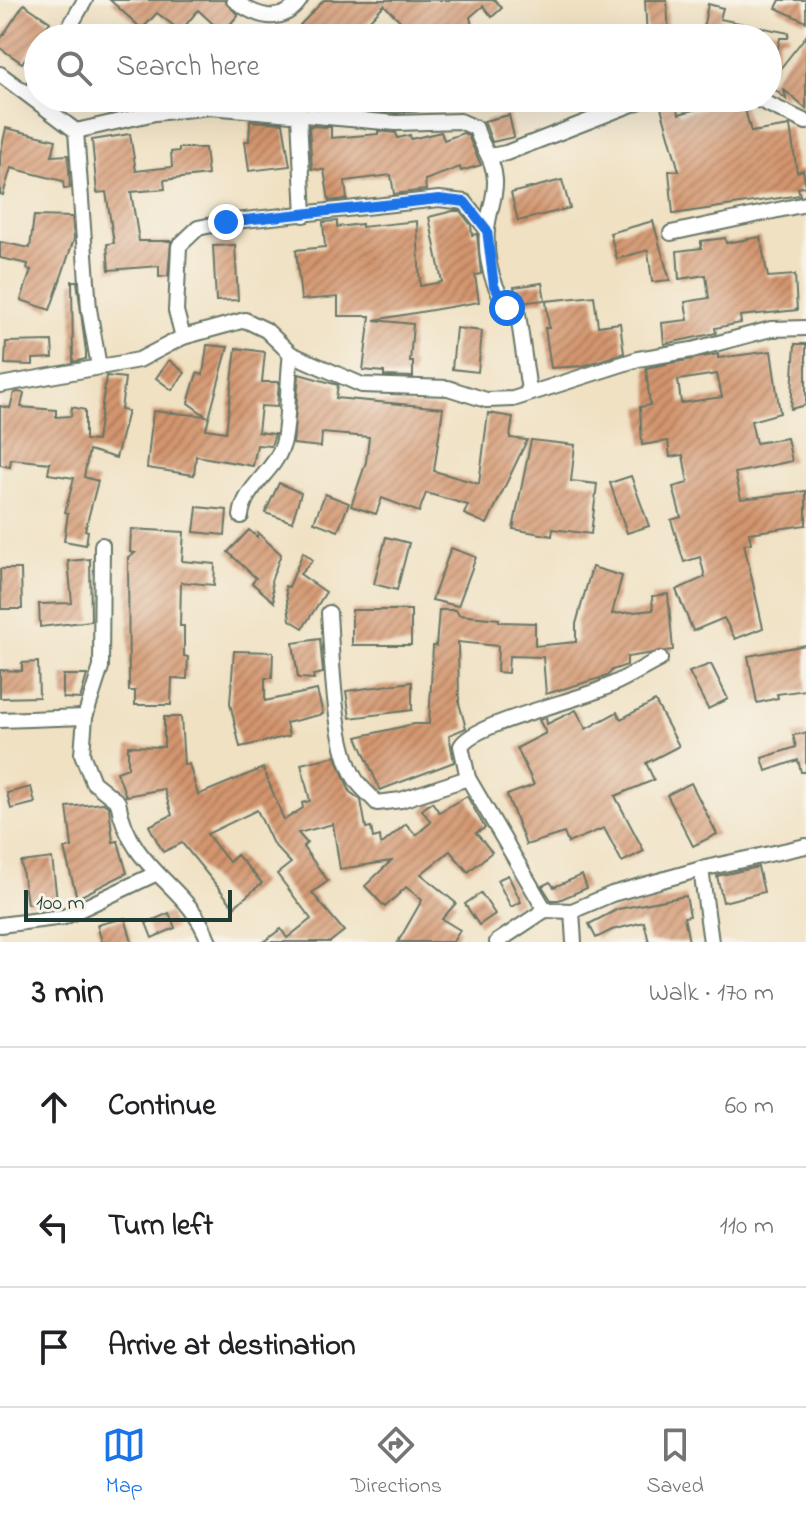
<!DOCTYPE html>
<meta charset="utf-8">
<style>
body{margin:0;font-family:"Indie Flower",sans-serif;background:#f2f2f2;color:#202124}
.scale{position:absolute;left:24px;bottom:20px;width:208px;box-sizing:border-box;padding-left:8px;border:4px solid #1f3d34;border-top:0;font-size:22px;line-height:28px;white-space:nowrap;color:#1f3d34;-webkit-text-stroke:6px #f7f3e8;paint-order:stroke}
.stop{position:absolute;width:24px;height:24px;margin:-18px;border:6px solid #1a73e8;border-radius:50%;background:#fff}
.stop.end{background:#1a73e8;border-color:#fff;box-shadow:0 2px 8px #0008}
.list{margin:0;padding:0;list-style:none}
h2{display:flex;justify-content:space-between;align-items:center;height:104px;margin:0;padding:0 32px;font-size:34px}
h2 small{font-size:26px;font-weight:400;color:#757577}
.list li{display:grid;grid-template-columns:52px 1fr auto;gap:24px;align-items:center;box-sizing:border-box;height:120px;padding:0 32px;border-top:2px solid #e0e0e0}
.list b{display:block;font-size:30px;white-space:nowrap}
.list em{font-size:26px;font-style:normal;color:#757577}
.icon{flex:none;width:44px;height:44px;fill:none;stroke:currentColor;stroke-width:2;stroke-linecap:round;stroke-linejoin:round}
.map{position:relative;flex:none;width:806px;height:942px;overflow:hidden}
.search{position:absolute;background:#fff;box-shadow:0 8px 32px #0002;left:24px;right:24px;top:24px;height:88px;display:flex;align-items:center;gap:20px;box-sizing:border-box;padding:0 28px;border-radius:44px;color:#757577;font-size:30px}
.sheet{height:464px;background:#fff}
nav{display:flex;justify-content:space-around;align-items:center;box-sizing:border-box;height:112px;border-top:2px solid #e0e0e0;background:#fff;font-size:22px;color:#757577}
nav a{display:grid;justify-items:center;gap:4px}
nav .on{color:#1a73e8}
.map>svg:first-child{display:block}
.building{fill:url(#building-hatch);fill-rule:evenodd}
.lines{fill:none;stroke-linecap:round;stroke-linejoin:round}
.street-casing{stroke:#687666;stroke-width:18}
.street{stroke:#fff;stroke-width:14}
.route{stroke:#1a73e8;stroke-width:10}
</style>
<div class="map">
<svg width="806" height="942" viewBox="0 0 806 942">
<defs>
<pattern id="building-hatch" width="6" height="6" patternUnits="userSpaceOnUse" patternTransform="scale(2)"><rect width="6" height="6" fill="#d3956e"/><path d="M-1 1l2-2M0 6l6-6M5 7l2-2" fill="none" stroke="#ab7b5b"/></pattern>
</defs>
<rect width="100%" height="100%" fill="#f7f3e8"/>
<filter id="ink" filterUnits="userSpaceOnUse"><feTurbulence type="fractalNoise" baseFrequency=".0125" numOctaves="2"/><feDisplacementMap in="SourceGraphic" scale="16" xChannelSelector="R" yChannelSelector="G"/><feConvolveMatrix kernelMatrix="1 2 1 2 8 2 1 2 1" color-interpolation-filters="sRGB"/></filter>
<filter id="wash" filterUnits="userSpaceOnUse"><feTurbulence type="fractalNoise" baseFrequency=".006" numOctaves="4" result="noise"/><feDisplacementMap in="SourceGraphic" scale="32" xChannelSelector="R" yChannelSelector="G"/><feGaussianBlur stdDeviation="1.8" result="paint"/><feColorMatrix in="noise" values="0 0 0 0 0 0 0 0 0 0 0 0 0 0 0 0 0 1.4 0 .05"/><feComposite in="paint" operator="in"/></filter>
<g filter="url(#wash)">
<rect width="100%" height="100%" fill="#f0e1c3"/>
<g id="blocks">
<g class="building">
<path d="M110,0H224L238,15L223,33L198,10L181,31L157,13L142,29Z"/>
<path d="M324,0H495L502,8L492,17L483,6L470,17L475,38H418L384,5L353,38H313L300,25Z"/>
<path d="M645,0H667L669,38H647Z"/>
<path d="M780,0H806V22L776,8Z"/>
<path d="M24,4L50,22L22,63L0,48V40Z"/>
<path d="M708,4L723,8L720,19L789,33L788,38H780L773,71L768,70V38H701Z"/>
<path d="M806,36V109L784,90L786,99L768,84Z"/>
<path d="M307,98H415L418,111L396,113L308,105Z"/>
<path d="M742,98L751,132L790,126L797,172L803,170L806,186L798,188L800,195L673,214L669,171H679L660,104L675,99L679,114L720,103L719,100Z"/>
<path d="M509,115L514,137L492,142L484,121Z"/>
<path d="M250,121L283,123L290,166L249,171L245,141H249Z"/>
<path d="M309,126L331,127V138L378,134V131L396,133L398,138L410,135L411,139L441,132L444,140L463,133L468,135L481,165L461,171L460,167L425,180L426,190L394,194L391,175L345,181L347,199L329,201L324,170L312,169Z"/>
<path d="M6,128L56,140L52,156L68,155L70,188L64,189L63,181L11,168L3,195L0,194V155Z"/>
<path d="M130,134L136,171L172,167L171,152L179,151V148H205L208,175L164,180L165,189L131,192L139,241H171L168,276L159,277V266L109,270L107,244L114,243L106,192L97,193L92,140Z"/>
<path d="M562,180L570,208L518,221L511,193Z"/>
<path d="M453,211H460L471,225L472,235L477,234L481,274L475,275L479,302L374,320L413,324L410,362H413V377L384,376V372L363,370L370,316H338V297L301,300L296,250L325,247L323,222L337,221V227L362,224V227L417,221L420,286L442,282L429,217Z"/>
<path d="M34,216L72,217L74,239L50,310L21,300L31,270L27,269L28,264L0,258V242L30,248Z"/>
<path d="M653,221L663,257L670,280L652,282L648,250L617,259L610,233Z"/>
<path d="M760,237L768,277L795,275L797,310L740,316L741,323L715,328L716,333L664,344L662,323L688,320L685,302L709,298L706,275L679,279L677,251L701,248V241L725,238L726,243Z"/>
<path d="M235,245L238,300L216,301L213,246Z"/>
<path d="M72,281H77L86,352V359L73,362Z"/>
<path d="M542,283L545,300L520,303L516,299L514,287Z"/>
<path d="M594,296L598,326L620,323L624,353L583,366L551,368L545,328H549L546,301Z"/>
<path d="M456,328L482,331L478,372L452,369Z"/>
<path d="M52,341L53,358L33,359V365L5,364L6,342Z"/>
<path d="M795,344H806V405L791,409Z"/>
<path d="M207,345L228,347L206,429L226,432L236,348L265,352L262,382H279L277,407L261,406L258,432L275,434L271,446L257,445L253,466L196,456L194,475L147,468L153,411L206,416L188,403L197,373L203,375Z"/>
<path d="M771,351L780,413L751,421L756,443L787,438L792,461L735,473L741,499L806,491V525L749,533L751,543L744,544L763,628L735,639L724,618L693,631L676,590L705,577L700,557L684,562L671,520L681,517L673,487L688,483L683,455L670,457L668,441L642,445L640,407L650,405L646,368L718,354V358ZM717,374L722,397L681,403L678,380Z"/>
<path d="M169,360L185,373L172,390L156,378Z"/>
<path d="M299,374L338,385L336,398L443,408L434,471L479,484L488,413L513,417L510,438L527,440L487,524L464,514L468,505L426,493L419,512L382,498L376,514L351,506L366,462L369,437L322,433L321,447L293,444Z"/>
<path d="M106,376L125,378L121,410L128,411L116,458L89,450L84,477L98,481L85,530L88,531L86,545L64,541L68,513L65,512L74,478L48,474L50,463L11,459L10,467L0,465V406L10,408L14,393L18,392L24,393L21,407L56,410V417L71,416L72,407L85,410V440L97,441Z"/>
<path d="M531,440L575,445L571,481L597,484L591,534L553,529L552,536L513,529Z"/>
<path d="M631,476L649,526L627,533L610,483Z"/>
<path d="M279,483L301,493L292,522L265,513Z"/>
<path d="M325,494L349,503L338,531L314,522Z"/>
<path d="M197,507L227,510L225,535L194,532Z"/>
<path d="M131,529L184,532L182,561L215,564L214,585L181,582L180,626H184V656L188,657L187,679L172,678L171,705H135V691H129L128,557L135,553L130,552Z"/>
<path d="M249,530L257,537L258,533L281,554L271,581L274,602L252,583L256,578L228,552Z"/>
<path d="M386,537L409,543L397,590L374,584Z"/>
<path d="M451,548L476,557L458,606L432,600Z"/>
<path d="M303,552L313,560L300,574L326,592L303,628L290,620L285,586L289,587Z"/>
<path d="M90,559L91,621L40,627L39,604L72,603L68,561Z"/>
<path d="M592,567L622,576L612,614L653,610L652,596L668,594L673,650L627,657V665L612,670L607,676L546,694L543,657L509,656L508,673L497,672L498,646L458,642L459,703L466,728L449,735L454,762L380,790L357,737L414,724H429L433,646H436L439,610H456L459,615L499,619V622L535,623V646L576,642V624Z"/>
<path d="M0,569H21L22,609H1Z"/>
<rect x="352" y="610" width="59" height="35"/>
<path d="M320,639L323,673L313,675L314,679L298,678L293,643Z"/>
<path d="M806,645V690L777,694L778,698L757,703L748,656Z"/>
<path d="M234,651L273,652L272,678H265V701L317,690L323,714L286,723L289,736L240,747L230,703Z"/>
<path d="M38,662L39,697L0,698V670L22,671V663Z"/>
<path d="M711,664L728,699L708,709L689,672Z"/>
<path d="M63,675H87L80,699L63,698Z"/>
<path d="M412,682V710L350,718L346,691Z"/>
<path d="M655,701L679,746L646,763L654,780L615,796L644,851L622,862L604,828L568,843L564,833L526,845L507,795L534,785L517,748L546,733L539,720L546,718L547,724L576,710L586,729L617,712L621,719Z"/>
<path d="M164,717H181L184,765L189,764L198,795L263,768L284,820L303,808L302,803L310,801L301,764L336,756L350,792L361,800L366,828L371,827L373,838L380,836L381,845L406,824L416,835L431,822L422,810L432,802L439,812L467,796L485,828L476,833L492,852L468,872L450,851L421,874L456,903L442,919L460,930L453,942H398L422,900L406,887L385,907L365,886L391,861L340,869L333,824L298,833L307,843L303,847L328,881L312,893L344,931L330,942H263L281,929L287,938L311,919L277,874L291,863L273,844L257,810L207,834L229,862L237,855L262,883L234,907L182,843L163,852L149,826L172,815L164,789L126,796L117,772L128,768V746L164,747Z"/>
<path d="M806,733V772H801L798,760L766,771L762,758L796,747L793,735Z"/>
<path d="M691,783L717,834L693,846L667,795Z"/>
<path d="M31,787L35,803L11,809L7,793Z"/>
<path d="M103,803L109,807L113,842L118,841L127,873L77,898L64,849L72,847L67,807Z"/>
<path d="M52,858L57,900L27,904L21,862Z"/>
<path d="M758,867L764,892L723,902L717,876Z"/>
<path d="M508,875L521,902L511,907L497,880Z"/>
<path d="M582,875L587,888L559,900H551L542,886L550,882L554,887Z"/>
<path d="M481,893L495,914L479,925L465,904Z"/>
<path d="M686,896L690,916L684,917L689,942H649L644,922L612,930L596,938L589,924L618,909Z"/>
<path d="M169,913L175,928L152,938L146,923Z"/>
<path d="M125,918L132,942H102L97,925Z"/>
</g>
</g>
</g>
<g filter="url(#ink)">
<use href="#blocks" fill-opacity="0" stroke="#687666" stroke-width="2"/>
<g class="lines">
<defs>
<g id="street">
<path d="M234,0C256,17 282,26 300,0"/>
<path d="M63,38L85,0"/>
<path d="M0,74L76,131L155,113L210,107L396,123L460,121L476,128C481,147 494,159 495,180C496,197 488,213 487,230C485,258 493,299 518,314L529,391"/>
<path d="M30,94L38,80"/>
<path d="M755,98L806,122"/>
<path d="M299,117L304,215"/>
<path d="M76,131L89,309L99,367"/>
<path d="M490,156L506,153L648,98"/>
<path d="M671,233L806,204"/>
<path d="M183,337L176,311L179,246L198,228L226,222L439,199L465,202L487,230"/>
<path d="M0,385L139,360L183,337L245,320L266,330L291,354L362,385L448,388L486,400L513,399L638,359L692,350L771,329L806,328"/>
<path d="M241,516C244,487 273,473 282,447C289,430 287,378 291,354"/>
<path d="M102,545L101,667L85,717L82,754L93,782L118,802C131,874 188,882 209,942"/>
<path d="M329,613C332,657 333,744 356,780C361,788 371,796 377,803L401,800L468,778"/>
<path d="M0,720L85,717"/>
<path d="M701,869L711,942"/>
<path d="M545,910L468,778L461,746C474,723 576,701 604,688C623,680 641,669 660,659"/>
<path d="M572,911L574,942"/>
<path d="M0,925L64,917L155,874"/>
<path d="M497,942L545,910L572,911L612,894L701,869L806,846"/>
</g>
</defs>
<use href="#street" class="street-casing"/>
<use href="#street" class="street"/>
</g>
</g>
<g class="lines" filter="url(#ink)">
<path class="route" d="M226,222L439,199L465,202L487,230L494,286L507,308"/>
</g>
</svg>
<div class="scale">100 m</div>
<div class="stop" style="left:507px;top:308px"></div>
<div class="stop end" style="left:226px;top:222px"></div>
<div class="search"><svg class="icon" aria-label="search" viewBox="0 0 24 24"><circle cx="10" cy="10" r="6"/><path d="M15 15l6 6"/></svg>Search here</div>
</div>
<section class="sheet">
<h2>3 min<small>Walk · 170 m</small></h2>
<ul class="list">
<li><svg class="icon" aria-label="ahead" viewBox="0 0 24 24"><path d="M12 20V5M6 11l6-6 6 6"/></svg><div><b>Continue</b></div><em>60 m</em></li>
<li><svg class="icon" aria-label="left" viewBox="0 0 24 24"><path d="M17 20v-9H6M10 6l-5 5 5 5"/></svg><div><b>Turn left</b></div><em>110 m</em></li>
<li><svg class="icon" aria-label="arrive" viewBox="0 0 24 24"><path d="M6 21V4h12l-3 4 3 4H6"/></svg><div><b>Arrive at destination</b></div></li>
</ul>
</section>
<nav>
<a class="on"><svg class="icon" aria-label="map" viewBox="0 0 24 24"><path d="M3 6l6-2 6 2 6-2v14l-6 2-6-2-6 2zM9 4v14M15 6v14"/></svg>Map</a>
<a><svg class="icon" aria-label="directions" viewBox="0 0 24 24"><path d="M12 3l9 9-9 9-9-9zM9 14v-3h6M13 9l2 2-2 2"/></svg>Directions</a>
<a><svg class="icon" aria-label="saved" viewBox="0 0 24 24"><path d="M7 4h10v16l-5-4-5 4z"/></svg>Saved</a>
</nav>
